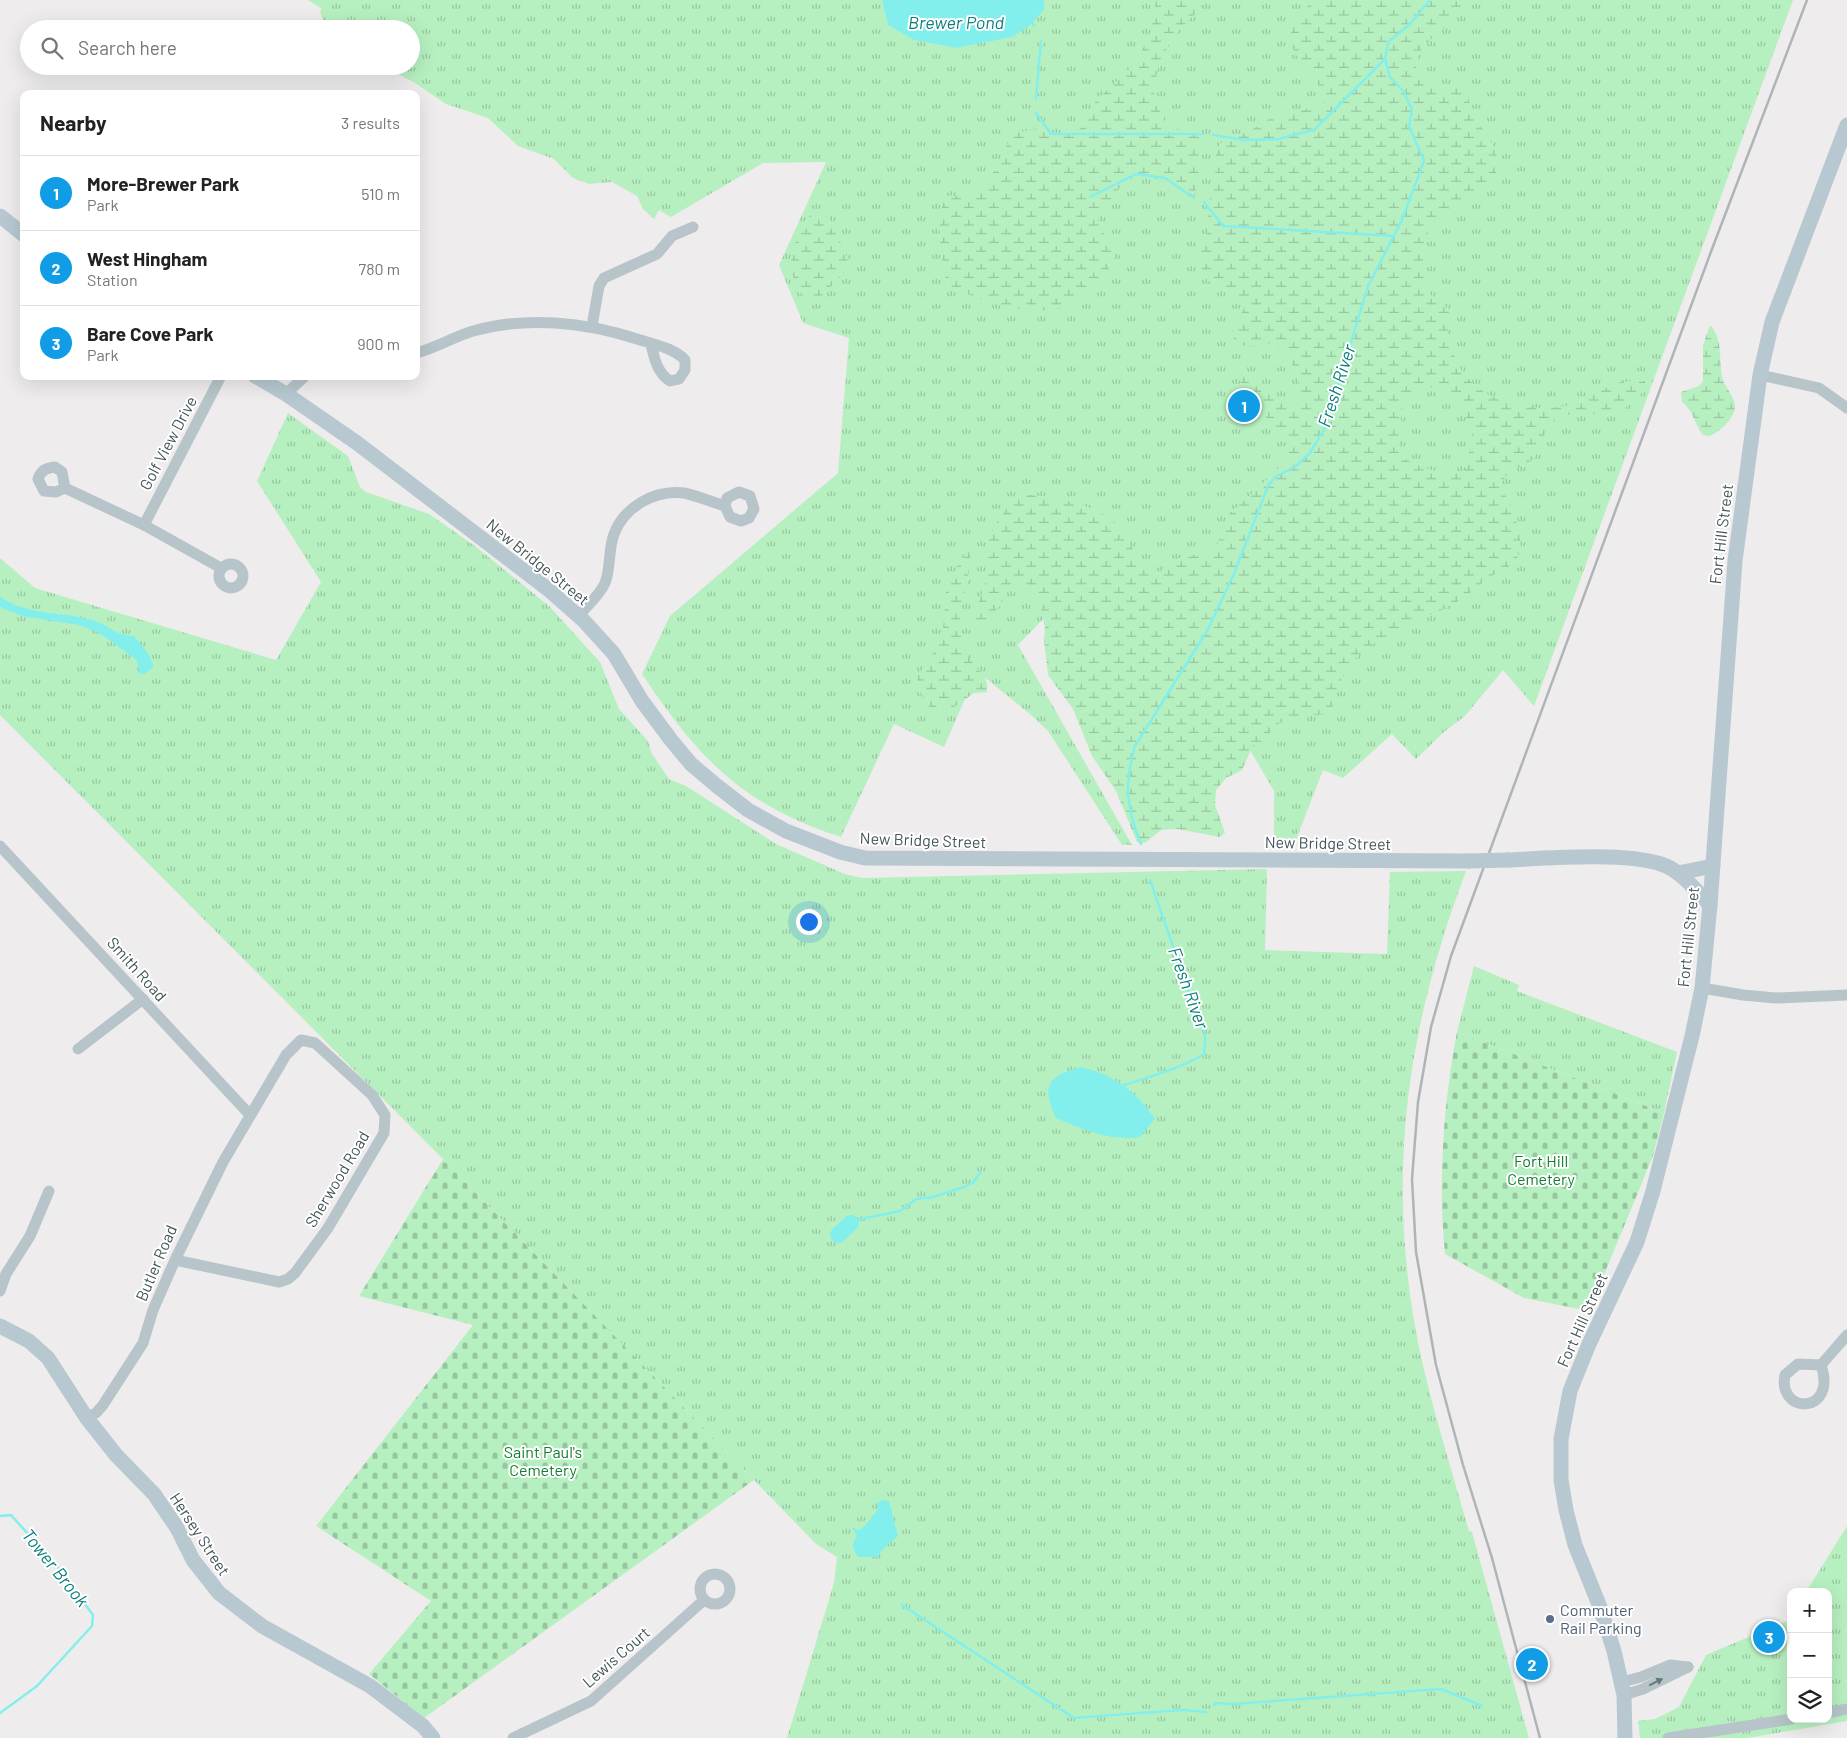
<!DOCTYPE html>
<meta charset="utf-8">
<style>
body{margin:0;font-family:Barlow,sans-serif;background:#f6f6f6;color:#222}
.controls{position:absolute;right:15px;bottom:15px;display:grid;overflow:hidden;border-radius:10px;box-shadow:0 5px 20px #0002}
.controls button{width:45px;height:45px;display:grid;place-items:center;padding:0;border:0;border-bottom:1px solid #e0e0e0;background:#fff;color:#222;font:25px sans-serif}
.you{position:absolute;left:808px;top:921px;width:18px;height:18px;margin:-12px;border:4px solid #fff;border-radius:50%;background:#1a73e8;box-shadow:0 0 0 8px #1a73e833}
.badge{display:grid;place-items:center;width:32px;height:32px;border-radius:50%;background:#119de5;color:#fff;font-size:16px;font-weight:700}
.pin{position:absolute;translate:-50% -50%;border:2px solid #fff;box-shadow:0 1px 5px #0006}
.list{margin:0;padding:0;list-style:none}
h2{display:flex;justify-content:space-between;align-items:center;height:65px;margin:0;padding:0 20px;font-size:21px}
h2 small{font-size:16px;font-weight:400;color:#767676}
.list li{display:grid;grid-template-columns:32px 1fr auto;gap:15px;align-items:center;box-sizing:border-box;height:75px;padding:0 20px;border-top:1px solid #e0e0e0}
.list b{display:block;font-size:19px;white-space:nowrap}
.list p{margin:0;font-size:16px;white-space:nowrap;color:#767676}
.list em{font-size:16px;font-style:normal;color:#767676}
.icon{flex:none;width:28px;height:28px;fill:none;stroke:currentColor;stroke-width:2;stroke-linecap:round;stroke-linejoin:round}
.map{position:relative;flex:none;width:1847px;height:1738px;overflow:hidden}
.search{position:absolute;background:#fff;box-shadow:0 5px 20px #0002;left:20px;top:20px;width:400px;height:55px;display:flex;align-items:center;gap:12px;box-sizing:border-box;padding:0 18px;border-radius:28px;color:#767676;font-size:19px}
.panel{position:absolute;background:#fff;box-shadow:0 5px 20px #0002;left:20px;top:90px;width:400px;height:290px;border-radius:10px}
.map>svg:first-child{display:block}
.grass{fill:url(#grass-tufts)}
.wetland{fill:url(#wetland-marsh);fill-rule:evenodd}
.cemetery{fill:url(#cemetery-stones)}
.water{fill:#82efed}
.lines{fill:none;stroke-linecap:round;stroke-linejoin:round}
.stream{stroke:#82efed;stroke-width:2.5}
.river{stroke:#82efed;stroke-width:16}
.street{stroke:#b7c5ca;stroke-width:11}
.secondary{stroke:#b7c8d0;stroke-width:15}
.rail{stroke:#aeb4b7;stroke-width:2.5}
.secondary-bridge{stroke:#b7c8d0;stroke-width:15}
.oneway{fill:#66777c}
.service-dot{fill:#5c6f8a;stroke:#fff;stroke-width:2}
.labels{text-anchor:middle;stroke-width:4;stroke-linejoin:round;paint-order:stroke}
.street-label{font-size:16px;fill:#44555a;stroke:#fff}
.park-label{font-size:16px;fill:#127e30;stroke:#fff}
.service-label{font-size:16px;fill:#4e5e75;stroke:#fff;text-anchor:start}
.water-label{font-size:18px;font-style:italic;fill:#097e7b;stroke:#fff}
</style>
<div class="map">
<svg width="1847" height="1738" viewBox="0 0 1847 1738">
<defs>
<pattern id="grass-tufts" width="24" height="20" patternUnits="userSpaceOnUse" patternTransform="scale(1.25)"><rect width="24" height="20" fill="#b7f0c0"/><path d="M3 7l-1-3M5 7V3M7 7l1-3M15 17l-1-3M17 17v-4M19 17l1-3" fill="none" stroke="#96c59f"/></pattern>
<pattern id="wetland-marsh" width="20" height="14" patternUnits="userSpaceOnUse" patternTransform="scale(1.25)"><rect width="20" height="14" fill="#b7f0c0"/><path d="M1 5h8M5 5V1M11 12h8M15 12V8" fill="none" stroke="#96c59f"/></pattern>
<pattern id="cemetery-stones" width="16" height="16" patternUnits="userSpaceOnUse" patternTransform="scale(1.25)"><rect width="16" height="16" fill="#b7f0c0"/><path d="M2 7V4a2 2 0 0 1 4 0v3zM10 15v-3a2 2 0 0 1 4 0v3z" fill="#96c59f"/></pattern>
</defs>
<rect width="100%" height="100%" fill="#efeced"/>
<g class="grass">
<path d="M308,0H1793L1534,706L1503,670L1465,716L1444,732L1416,759L1392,734L1343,778L1323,770L1294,845H1274V791L1157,591L1117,543L1018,645L1132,845H1122L1048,731L1031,715L977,671L944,747L894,724L841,837C742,805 698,758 642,674L670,616L838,473L849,338L803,323L779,265L826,162L763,163L671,217L659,210L654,219L643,209L637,196L612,182L589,184L573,178L554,159L518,146L488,118L446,104L415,83L383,66H411V29H326L320,11L322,9Z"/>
<path d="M288,413L348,456L360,487L366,492L429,514L475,546L549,606L600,662L619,709L648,741L652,754L669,779L686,786L776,844L845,874L862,878L1267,869L1265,950L1387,954L1390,872L1466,871C1410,1021 1388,1156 1413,1315C1425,1388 1449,1460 1469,1531L1472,1532L1529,1738H787L834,1583L837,1557L816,1544L443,1159L0,715V558L35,588L276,660L321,582L257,481Z"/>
<path d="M1474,966L1519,985L1517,991L1677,1052L1664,1113L1457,1032Z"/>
<path d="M1847,1526V1721L1747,1738H1640L1638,1721L1655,1719L1679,1707L1706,1655L1789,1620L1791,1617V1719H1828V1592H1806Z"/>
</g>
<g class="wetland">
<path d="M1156,0H1205L1206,3L1178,31L1160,60L1153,89L1157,105L1165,121L1179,130L1201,134V158L1195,195C1176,188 1144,167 1125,182C1115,191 1108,206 1098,216L1100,231L1111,238L1117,249C1110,272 1104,278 1085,291C1079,296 1071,305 1063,307C1027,318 980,302 947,284C941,255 935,226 945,196C954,195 968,196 976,193C989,188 1006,147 1012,134L1038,128L1058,134H1070L1085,126L1096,100L1127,72L1139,56L1151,33Z"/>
<path d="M1311,0H1463C1453,37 1410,35 1417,78C1424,82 1433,89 1441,89C1449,90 1456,85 1463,90C1471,97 1469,110 1474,118C1476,121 1479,124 1481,127C1508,161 1502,182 1465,202C1458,206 1450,207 1444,211C1424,225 1419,263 1425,285C1430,300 1446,303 1453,315C1453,321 1449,324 1448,329C1447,335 1451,346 1453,352C1468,400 1525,415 1570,405C1588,401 1599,389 1615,384C1624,380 1636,382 1645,381C1647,396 1624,408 1613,416C1597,414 1568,410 1554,420C1537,432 1548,465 1510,469L1501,484C1508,504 1525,532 1519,553C1515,567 1501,570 1490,577C1480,584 1471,593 1460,600C1431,618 1367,639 1349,666C1340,681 1335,696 1331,712C1326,716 1322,714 1316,715C1300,717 1281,719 1270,730L1269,743L1265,747L1253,745L1242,770L1226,778L1216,790L1215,805L1225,833L1220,837L1177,829L1161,830L1145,843L1137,842L1116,791L1092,756L1073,709L1048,675L1044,640L1045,627L1039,600L1027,587L1013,583L1008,586L1001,605L977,631C971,614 983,595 986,578C988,564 984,549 990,536C997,520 1008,507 1018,494C1051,496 1103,503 1124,532C1133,546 1136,565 1149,575L1158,573L1177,559L1216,549L1227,516L1287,461L1289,449L1239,380L1241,376C1264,370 1276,411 1299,403C1303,391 1299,380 1294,369C1291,361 1287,351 1279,346C1264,338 1246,354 1235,340C1227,331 1238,318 1244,309L1241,298C1212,275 1204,296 1198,248L1211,227L1207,212L1216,169V151L1223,140L1248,132L1271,118L1321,105L1326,99C1320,79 1283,53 1292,30C1295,20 1306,10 1311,0ZM1436,386C1459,394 1468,418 1473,440L1470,443L1468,467C1453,482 1418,466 1403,458L1399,445L1402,409L1404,403L1424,389Z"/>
<path d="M810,215L826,216L830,219L848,259L843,274L818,300C807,300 801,296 797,286C783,259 796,239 810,215Z"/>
<path d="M1710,325C1724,339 1718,362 1723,380C1726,389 1736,398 1735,408C1733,420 1720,431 1710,436L1703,435C1694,424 1694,411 1682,402L1681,392L1699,386L1703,381V345Z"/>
<path d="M971,548C970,559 969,571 967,582C962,610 955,622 965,650C971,668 990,672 987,692L974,693L954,707L937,712C924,706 919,690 917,677L940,643L943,631L946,591L958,564Z"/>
</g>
<g class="cemetery">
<path d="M1457,1032L1664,1113L1653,1156L1589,1311L1524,1298L1445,1254C1438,1180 1443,1105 1457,1032Z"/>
<path d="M443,1159L754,1480L424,1718L369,1674L431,1601L316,1526L473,1325L359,1296Z"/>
</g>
<g class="water">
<path d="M882,0H1044V10L1028,27L1012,37L957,48L914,40L888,25Z"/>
<path d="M0,597C28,616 64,611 95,621C112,627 114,635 134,636L148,653L154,667L144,674L139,673L137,660L99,633L79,625L22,616L0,607Z"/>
<path d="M1081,1067C1113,1074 1137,1092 1155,1119L1140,1137C1111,1142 1082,1129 1056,1118C1041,1086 1047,1076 1081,1067Z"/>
<path d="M883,1500L889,1501L898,1536L881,1551L878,1557H859C852,1550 851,1543 857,1536L852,1527L859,1530L864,1527L878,1509L877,1503Z"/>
</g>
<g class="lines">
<g class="stream">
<path d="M1031,20L1034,26"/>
<path d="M1036,99L1041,41"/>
<path d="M1036,113L1051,134H1203"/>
<path d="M1213,135L1245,140L1278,139L1314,130L1385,59"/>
<path d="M1090,197L1136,174L1165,178L1194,198"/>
<path d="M1204,202L1223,226L1394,236"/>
<path d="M1141,844C1126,807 1124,784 1135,746L1207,631L1234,574L1268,486L1275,477L1296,466L1310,453L1325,428L1368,286L1402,220L1424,161L1409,126L1412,110L1404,92L1390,77L1385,59L1388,42L1410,24L1430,0"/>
<path d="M1122,1086C1150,1076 1178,1070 1204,1054C1207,1029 1204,1020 1191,998L1150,880"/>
<path d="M856,1220L900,1211L916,1199L933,1197L964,1187L974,1182L981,1171"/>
<path d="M0,1516L11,1515L56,1565L93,1615L92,1626L37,1686L0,1713"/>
<path d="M902,1605L1074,1718L1182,1710L1206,1712"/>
<path d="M1214,1705L1216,1703L1233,1704L1441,1689L1482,1706"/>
</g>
<path class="river" d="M838,1235L851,1223"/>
<g class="street">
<path d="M592,326L599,286L604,278L657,254L672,236L693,227"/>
<path d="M416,353C436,348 453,337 473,331C526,316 585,322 637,339C653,344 674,348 685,360V370L679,379L670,381C657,373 654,357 651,344"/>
<path d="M1760,375L1819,388L1847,408"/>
<path d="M221,376L144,525L221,568"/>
<path d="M286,394L305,376"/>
<path d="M65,488L62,472L55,467C46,468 41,470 38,479L44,491L56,492L65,488L144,525"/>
<circle cx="231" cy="576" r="12"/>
<path d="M578,616C588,605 599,596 605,583C611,568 608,550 614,534C624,507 655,489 684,493C698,496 712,502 725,506L730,517L741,521L749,518L754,509L750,496L739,492L727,498L725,506"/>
<path d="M0,846L250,1115"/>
<path d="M1702,988L1743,995L1776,998L1847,995"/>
<path d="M78,1049L143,999"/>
<path d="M0,1291L6,1274L30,1236L49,1191"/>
<path d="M1798,1364L1821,1365C1838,1415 1777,1415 1785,1375Z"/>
<path d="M1821,1365L1847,1335"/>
<path d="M86,1417L96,1413L103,1405L143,1343L153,1310L175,1260L223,1162L286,1055L301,1040L315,1043L372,1095L385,1115L384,1133L328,1228L295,1273L288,1279L279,1282L175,1260"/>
<circle cx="715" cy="1589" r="15"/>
<path d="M1622,1682L1641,1677L1670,1665L1688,1667"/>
<path d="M1624,1695L1643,1689L1688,1667"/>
<path d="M1828,1713L1847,1709"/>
<path d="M513,1738L591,1701L704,1600"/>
<path d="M1668,1738L1792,1719"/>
</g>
<g class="secondary">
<path d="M0,216L24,235"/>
<path d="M255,376L286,394L357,443L549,590L584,621L614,654L642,701L671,740L691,764L717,786L748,810L786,831L840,852L865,858L1469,861"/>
<path d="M1508,860C1549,858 1624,852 1661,864C1681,870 1696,891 1710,905"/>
<path d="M1678,873L1713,866"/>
<path d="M0,1326L29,1341L48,1358L86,1417L116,1455L154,1494L177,1528L193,1560L219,1593L262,1626L370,1686L423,1726L433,1738"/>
<path d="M1625,1738L1624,1695L1614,1651L1600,1607L1575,1545L1566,1510L1561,1480V1439L1570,1391L1589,1344L1637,1242L1653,1191L1692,1036L1702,988L1710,905L1735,561L1760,375L1772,322L1847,125"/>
</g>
<path class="rail" d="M1540,1738L1492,1558L1463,1465L1436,1365L1416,1252L1412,1179L1418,1102L1431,1027L1451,956L1712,249L1807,0"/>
<path class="secondary-bridge" d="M1469,861L1508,860"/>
</g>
<defs><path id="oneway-solid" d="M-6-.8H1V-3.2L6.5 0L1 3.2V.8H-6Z" transform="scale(1.25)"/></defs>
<use class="oneway" href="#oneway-solid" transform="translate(1656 1682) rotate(-26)"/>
<circle class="service-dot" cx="1550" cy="1619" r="5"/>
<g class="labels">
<g class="street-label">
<text transform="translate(168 443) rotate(-62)" y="6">Golf View Drive</text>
<text transform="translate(1721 534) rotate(-83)" y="6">Fort Hill Street</text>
<text transform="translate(538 562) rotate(39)" y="6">New Bridge Street</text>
<text transform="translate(923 840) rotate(2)" y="6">New Bridge Street</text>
<text transform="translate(1328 843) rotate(1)" y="6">New Bridge Street</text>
<text transform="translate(1688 937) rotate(-84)" y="6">Fort Hill Street</text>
<text transform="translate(137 969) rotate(48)" y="6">Smith Road</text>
<text transform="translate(337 1179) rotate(-59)" y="6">Sherwood Road</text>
<text transform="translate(156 1263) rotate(-67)" y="6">Butler Road</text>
<text transform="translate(1582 1320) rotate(-66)" y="6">Fort Hill Street</text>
<text transform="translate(200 1534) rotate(57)" y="6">Hersey Street</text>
<text transform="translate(616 1657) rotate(-41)" y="6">Lewis Court</text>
</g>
<g class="park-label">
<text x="1541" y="1167">Fort Hill<tspan x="1541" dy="18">Cemetery</tspan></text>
<text x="543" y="1458">Saint Paul's<tspan x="543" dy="18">Cemetery</tspan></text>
</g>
<g class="service-label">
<text x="1560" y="1616">Commuter<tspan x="1560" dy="18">Rail Parking</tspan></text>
</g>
<g class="water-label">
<text x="956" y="29">Brewer Pond</text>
<text transform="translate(1337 386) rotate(-72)" y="6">Fresh River</text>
<text transform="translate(1188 988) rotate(70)" y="6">Fresh River</text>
<text transform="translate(55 1568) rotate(51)" y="6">Tower Brook</text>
</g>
</g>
</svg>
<div class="controls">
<button>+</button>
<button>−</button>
<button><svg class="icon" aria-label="layers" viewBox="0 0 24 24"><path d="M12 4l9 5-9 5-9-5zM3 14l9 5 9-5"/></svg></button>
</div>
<div class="you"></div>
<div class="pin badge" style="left:1244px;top:406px">1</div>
<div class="pin badge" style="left:1532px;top:1664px">2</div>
<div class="pin badge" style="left:1769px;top:1637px">3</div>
<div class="search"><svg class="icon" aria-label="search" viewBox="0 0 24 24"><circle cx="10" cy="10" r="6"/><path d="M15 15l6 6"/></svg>Search here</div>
<section class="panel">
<h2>Nearby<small>3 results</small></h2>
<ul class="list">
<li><span class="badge">1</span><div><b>More-Brewer Park</b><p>Park</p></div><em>510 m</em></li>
<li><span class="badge">2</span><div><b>West Hingham</b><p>Station</p></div><em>780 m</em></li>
<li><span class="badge">3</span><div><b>Bare Cove Park</b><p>Park</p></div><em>900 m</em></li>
</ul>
</section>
</div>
